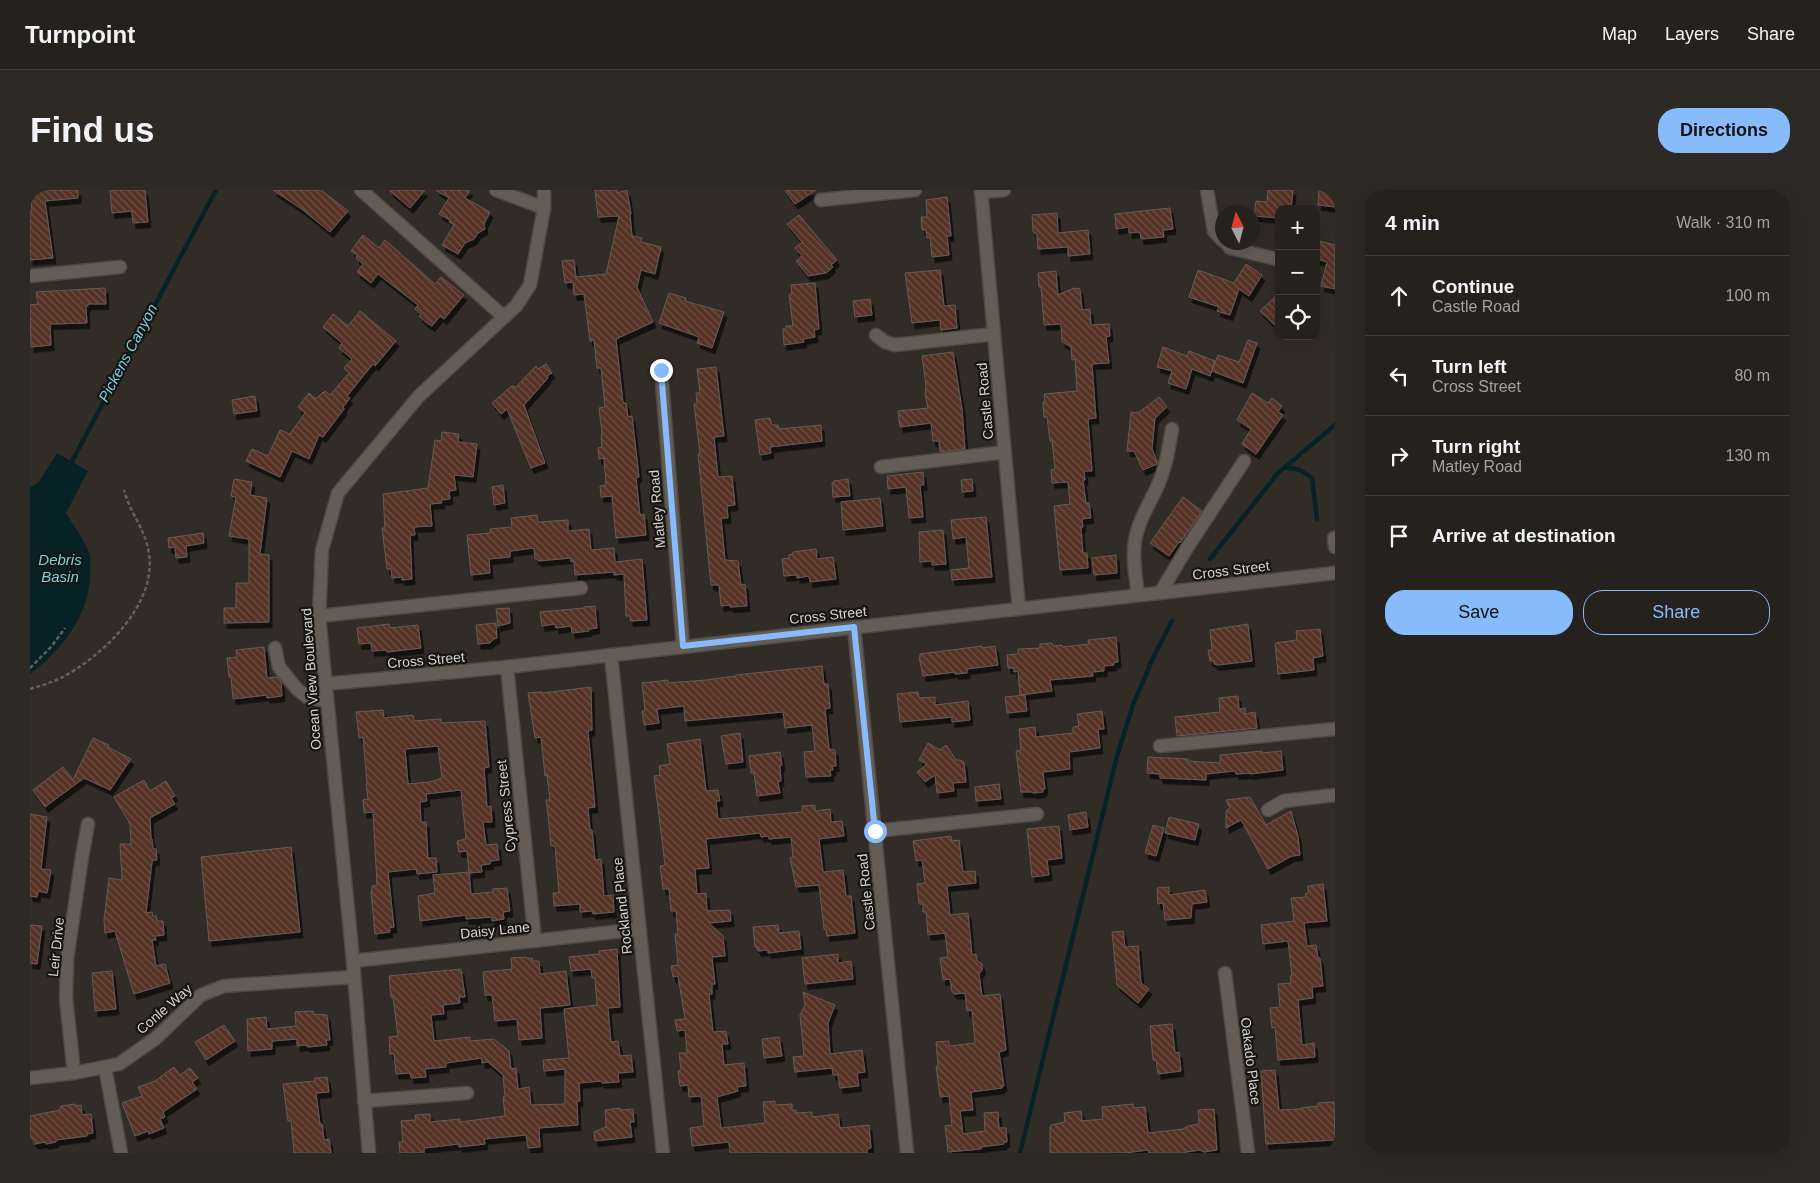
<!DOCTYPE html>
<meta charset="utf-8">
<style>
body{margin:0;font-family:Arial,sans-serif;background:#2d2925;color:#f1f3f6}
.controls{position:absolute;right:15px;top:15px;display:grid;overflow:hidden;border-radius:10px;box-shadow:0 5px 20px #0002}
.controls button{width:45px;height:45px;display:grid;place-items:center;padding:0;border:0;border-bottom:1px solid #423e3b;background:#25211c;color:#f1f3f6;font:25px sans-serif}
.compass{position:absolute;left:1185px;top:15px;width:45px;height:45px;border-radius:50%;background:#25211c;box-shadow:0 5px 20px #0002;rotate:354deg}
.stop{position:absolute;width:15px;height:15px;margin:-11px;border:4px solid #88bbfc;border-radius:50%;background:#fff}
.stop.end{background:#88bbfc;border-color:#fff;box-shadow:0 1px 5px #0008}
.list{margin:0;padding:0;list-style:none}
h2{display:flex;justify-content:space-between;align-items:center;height:65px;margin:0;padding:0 20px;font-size:21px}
h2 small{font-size:16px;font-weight:400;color:#a3a3a3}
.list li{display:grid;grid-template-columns:32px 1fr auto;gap:15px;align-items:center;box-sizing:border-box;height:80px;padding:0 20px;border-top:1px solid #423e3b}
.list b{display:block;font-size:19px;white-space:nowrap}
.list p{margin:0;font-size:16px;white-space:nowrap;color:#a3a3a3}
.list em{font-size:16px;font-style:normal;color:#a3a3a3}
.actions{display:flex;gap:10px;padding:15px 20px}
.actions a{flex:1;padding:11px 0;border:1px solid #88bbfc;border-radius:20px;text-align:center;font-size:18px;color:#88bbfc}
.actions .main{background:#88bbfc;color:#111}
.icon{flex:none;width:28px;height:28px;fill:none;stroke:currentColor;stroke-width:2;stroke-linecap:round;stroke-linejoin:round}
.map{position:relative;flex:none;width:1305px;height:963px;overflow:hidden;border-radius:20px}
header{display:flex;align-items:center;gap:30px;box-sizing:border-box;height:70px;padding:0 25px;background:#25211c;border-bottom:1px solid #423e3b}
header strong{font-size:24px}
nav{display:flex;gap:28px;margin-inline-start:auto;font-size:18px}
.intro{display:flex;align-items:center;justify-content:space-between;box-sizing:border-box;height:120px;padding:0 30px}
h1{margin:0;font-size:35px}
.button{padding:12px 22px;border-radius:20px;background:#88bbfc;color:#111;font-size:18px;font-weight:700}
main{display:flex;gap:30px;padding:0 30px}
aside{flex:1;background:#25211c;border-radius:20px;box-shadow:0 5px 20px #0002}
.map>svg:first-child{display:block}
.water{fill:#062227}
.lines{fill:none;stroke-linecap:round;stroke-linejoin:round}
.stream{stroke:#062227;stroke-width:4.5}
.building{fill:url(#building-back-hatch);stroke:#655b58;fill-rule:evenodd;filter:url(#shadow)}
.minor-casing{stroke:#4e4a44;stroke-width:15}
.path{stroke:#65605a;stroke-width:2.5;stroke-dasharray:4 2.5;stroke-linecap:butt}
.minor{stroke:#635d55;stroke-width:12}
.route{stroke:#88bbfc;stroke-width:6}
.labels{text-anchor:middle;stroke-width:4.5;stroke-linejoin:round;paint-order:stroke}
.street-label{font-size:14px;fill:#d7d3cf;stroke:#171512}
.water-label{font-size:15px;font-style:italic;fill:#7bd2e3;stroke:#171512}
</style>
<header>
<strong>Turnpoint</strong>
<nav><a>Map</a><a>Layers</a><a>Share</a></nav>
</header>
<div class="intro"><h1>Find us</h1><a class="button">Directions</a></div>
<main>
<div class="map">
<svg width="1305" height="963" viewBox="0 0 1305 963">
<defs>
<pattern id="building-back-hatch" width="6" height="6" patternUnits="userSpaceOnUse" patternTransform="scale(1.25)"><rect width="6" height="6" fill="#563226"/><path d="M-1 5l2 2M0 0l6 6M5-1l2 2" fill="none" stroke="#6e4f44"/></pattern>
<filter id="shadow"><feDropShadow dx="3" dy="5.5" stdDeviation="0" flood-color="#0009"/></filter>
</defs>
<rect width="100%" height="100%" fill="#312c25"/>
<path class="water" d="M27,263L58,281L36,323C44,336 54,349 59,363C61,368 60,374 60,379C62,422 33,459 0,484V297L9,292Z"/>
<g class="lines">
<g class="stream">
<path d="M40,275L186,0"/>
<path d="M1255,277L1270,280L1282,288L1287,329"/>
<path d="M1180,369L1248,283L1305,235"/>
<path d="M990,963L1087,566L1103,515L1123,468L1142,431"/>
</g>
</g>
<g class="building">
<path d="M0,0H48V8L15,11L23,68L0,70V21H2Z"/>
<path d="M80,0H115L118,32L103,33L102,21L82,23Z"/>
<path d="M243,0H291L318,21L300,42L273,20Z"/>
<path d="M359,0H395L380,18Z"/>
<path d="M406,0H440L435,8L460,22L454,34L455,39L448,43L444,49L435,53L428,64L412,55L424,35L419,32L420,30L409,24L419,8Z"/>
<path d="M565,0H587V3L597,0L601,24H600L602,46L612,48L611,52L631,57L625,84L611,80L607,97L623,132L586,149L593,213H596L598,227L602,226L609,287L606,288L610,325L614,324L616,345L586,348L582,306L571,307L570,296L576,295L574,268L569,269L568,258L572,257L571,248L572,243L569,218L575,217L571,178H567L564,150L560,151L554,104L544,105L543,92L535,93L532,71L544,70L546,87L576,84L589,26L568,27Z"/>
<path d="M755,0H786L765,14Z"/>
<path d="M1238,0H1263L1261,19H1249V28L1224,26L1226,11L1237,12Z"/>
<path d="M1289,0H1305V17L1288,15Z"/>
<path d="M917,7L921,46H917L919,65L902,67L900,47L897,48L896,40H892L891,27H897L896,10Z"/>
<path d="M1140,18L1143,39L1133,40L1134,47L1111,49L1110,42L1099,43V37L1086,39L1085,24Z"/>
<path d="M1027,23L1028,43L1058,40L1060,64L1038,66V57L1008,59L1007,44L1003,42L1002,25Z"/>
<path d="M769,25L807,70L801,75L803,77L796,83L778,86L766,71L772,66L765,58L772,52L757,34Z"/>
<path d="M333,45L349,58L355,50L405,94L411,87L434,105L414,129L410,126L402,136L397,133L389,126L391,124L385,119L388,115L348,84L341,93L327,82L333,74L326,68L327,65L321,61Z"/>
<path d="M1286,50L1305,55V99L1291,96L1297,72L1286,69Z"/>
<path d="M1216,74L1232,85L1219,106L1209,99L1200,125L1187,121L1189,117L1159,107L1168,80L1204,93Z"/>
<path d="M910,80L914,116L925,115L927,138L911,140L910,130L882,133L875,83Z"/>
<path d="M1026,81L1028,105L1044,98L1050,99L1052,120L1060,119L1061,135L1079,134L1080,146L1076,147L1079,173L1062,174L1066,228L1058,229L1062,281H1054L1055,290H1053L1056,313H1059L1061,328L1052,329L1053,337H1051L1053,363H1057L1058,378L1030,380L1024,316L1040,314L1038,292L1022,293L1021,280L1025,279L1022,251H1020L1017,227H1014L1013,212H1015L1014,204L1047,201L1045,169L1042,170L1041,157L1032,152L1031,134L1014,135L1011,97H1009L1008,83Z"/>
<path d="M785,93L789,139L784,140L785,147L773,149L774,152L754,155L753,139H756V136H763L759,105L762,104L761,95Z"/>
<path d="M75,98L76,114H58V116H56L57,133L20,134L21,155L1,157L0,115L8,114L6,102Z"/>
<path d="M639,103L656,108L655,111L694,122L682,158L667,153L669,147L629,133Z"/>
<path d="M1249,103V139L1230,121Z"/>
<path d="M840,109L842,125L825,127L823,111Z"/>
<path d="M330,121L366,151L345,176L343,174L317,206L320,208L313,217L314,219L293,247L289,245L279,269L262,261L250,287L216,271L222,259L238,266L250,240L260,244L275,223L268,217L279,203L286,209L293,202L294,203L295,201L300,205L319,183L314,178L322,169L309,158L312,153L293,137L303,124L318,136Z"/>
<path d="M1218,150L1227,153L1213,193L1182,181L1188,165L1209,172Z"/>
<path d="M1133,157L1157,166L1159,161L1185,171L1180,186L1162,179L1156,199L1138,193L1142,181L1127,177Z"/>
<path d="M923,162L932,219L935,259L910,262L909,251H903L901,233L870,237L868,221L898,218L895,204L896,196L892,166Z"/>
<path d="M516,174L522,183L517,186L518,188L494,215L515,273L501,278L477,219L471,224L462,213L483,195L485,198L506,176L508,179Z"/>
<path d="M686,177L694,246L684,247L688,287L702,286L705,315L697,316L698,328H691L695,370L708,371L711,395L715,394L717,416L700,417V415L691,416L689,395H681L668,264H670L664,214H667L666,203H670L667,179Z"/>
<path d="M1222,203L1238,213L1242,208L1252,216L1248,222L1253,225L1226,264L1212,254L1221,239L1207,230Z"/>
<path d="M225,206L227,221L204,224L202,210Z"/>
<path d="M1129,207L1137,217L1125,228L1122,259L1127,271V274L1113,280L1104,261H1097L1101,222L1108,223Z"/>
<path d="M740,228L742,235H748L749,239L791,235L792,251L740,257L741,263L730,265L725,230Z"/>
<path d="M412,242L429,244L428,252L447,254L443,287L424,285L426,300L419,301L420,309L411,310L412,313L400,314L402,336L384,337L385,345H380L382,389L372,390V387L362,388L361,379H357L356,371L352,338H355L353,304L398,298L405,250L411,251Z"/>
<path d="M893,282L894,295H890L893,327L879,328L876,297L858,299L857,286Z"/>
<path d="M204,289L222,292L220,305L237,308L230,364L239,365V432L194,433V418H206V393H219V349L199,346L206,307L201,306Z"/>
<path d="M818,289L820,306L803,307L802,293H804V291Z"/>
<path d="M942,289L943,301L932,302L931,290Z"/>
<path d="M473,295L475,313L464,315L462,297Z"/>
<path d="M1153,307L1172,321L1150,353L1149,352L1139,366L1120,353Z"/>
<path d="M850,308L853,336L813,340L811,312Z"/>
<path d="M507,325L508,332L538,330V341L559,339L561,360L584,358L585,372L612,369L617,430L600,431V426H596L594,384L584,385V382L545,385L544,371L541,372V368L508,371V369H505L504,358L480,361V367L459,369L460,383L441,385L437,345L460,343V339L482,337L481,328Z"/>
<path d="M956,327L962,387L922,390L921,380L939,378L936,347L923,349L921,330Z"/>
<path d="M913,340L916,374L902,375V371L890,372L889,342Z"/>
<path d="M173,343L174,353L156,356L157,367L146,368L145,357L139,358L138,348Z"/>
<path d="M786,359L787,369L803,367L806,389L780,392L779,386L767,388V385L754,386L752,369L759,368V365L763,364V362Z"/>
<path d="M1086,365L1087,383L1064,385L1062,368Z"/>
<path d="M565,416L567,438L559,439V441L542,443L541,436L526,438L525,434L512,436L510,422L554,418V417Z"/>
<path d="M479,418L480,433L468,436L466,419Z"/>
<path d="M466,433L467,448L464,449L460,453L448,454L446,435Z"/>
<path d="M359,434L360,438L388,435L391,458L357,462L356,460L342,461L341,453L329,454L327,438Z"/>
<path d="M1218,434L1222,471L1188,475L1184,474V471H1180L1178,460H1182L1180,440Z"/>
<path d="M1290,439L1293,466L1283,468L1284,480L1248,484L1245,453L1267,450L1266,441Z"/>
<path d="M1086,447L1088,472L1083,473L1084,475L1074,476V481L1062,482L1063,486L1020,490L1022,501L990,505L988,481L984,482V478H978L977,465L988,464V459L1010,458V454L1022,453L1023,456L1032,455V457L1059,454L1058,450Z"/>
<path d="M952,456V458L965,456L968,475L937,479V483L925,484V482L893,486L889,467H890V464Z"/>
<path d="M234,457L237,488L247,487L251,492L252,506L237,508V505L203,509L201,487H199L197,468L207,467L206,460Z"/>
<path d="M792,476L794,494H798L800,518L795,519L799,559L805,560L806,576H802L803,580H800L801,586L776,587L774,562L785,561L782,535L755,538L753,522L655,531L654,516L627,519L629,533L614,535L612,521H615L612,493L638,490V493L676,490L706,486V485Z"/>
<path d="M561,497L562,540L558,541L565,617L558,618L560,640H562L565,670L571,669L574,706L583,705L584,722L563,724L562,721L550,722V714L524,716L523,703H529L525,656H521L518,624L516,610H520L517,585L515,586L511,547L505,548L498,503L512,502L513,503Z"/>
<path d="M888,502L889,508L905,507V515L938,511L940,530L922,532V527L870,532L867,504Z"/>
<path d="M995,505L997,521L977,523L975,507Z"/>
<path d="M1208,506L1209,519L1215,518V524L1225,522L1227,538L1147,546L1145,527L1190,522L1189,508Z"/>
<path d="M353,520L354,528L383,525L384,531L411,529V533L455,531L459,577L454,578L457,617L461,616L462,632H453L456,655L467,654L469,670L460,671V674L451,675L452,682L439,683L437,661L429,662L427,651L436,649L431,600L396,604L397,611L390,612L391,632H396L398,668H406L407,682L387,684L386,679L358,682L364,737L359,738L360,742L345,744L341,701H342V696L347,695L343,622L334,623L333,610L338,609L336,594H337L333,547L329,548L326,522ZM408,556L412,588L400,592L378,594L375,559Z"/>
<path d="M1072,521L1074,539H1068L1070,558L1039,562L1040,579L1013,582L1015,599H1013V602L1003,603L1002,602H991L986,561L991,560L989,539L1005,537L1006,547L1043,543V537L1049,536L1047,524Z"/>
<path d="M710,543L713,572L696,574L691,546Z"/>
<path d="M63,548L79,555L78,557L101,569L80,600L54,588L15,617L3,600L33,577L43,590Z"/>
<path d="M670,549L676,601L688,600L690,611H686L688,629L772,622V616L785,615V621L800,619L801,632L812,631L814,646L789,649L793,682L813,680L816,706H821L825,743L797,746L796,739H794L789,695L766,697L760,668L763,667L761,647L739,649L738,646L731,647L730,643L676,649L679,678L665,679L667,704L676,703L677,721L700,720L701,731L679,733L693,746L695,766L682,767L685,794H682V804H679L683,842L696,841L698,854H692L694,875L714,873L716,896L707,897L708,901L687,907L691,938L735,933L733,912L745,911V915L762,914V920H766V923L782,922V927L808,924L810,938L839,935L841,958L837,959V963H700L699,952L662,956L660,938L674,936L671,906L659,907L658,895L650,896L648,881L651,880L649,863H657L655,840L647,841L645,830L655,829L648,786L643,787L641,776L648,775L645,744H648L646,721H641L639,699H633L630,676L635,675L624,586L630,585L629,576L640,574L637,554Z"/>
<path d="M898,553L910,560L916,555L926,570H930L934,572L936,592L923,593L924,601L907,603L905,585L895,592L887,582L897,574L889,570Z"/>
<path d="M1232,561V563L1251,561L1253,580L1220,584V583L1206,584L1205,581L1176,584V590L1130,588V584L1117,583L1118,567L1158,569V571L1190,573V565Z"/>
<path d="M750,562L752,575L750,576L751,591L748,592L750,603L727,606L724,583H721L719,566Z"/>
<path d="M114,590L120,601L136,591L145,606L141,608L145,614L120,628L121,649H122L123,659H126L127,670H123L122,672L116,723L122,722L123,726H126L127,731H133L134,745L125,746L126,750H122L126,776L135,774L140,793L104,804L85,741L75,743L74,730L79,688L92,690L90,654H101L100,634L84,607Z"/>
<path d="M969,594L971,609L946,611L945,597Z"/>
<path d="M1220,607L1236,635L1261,621L1268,646L1270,665L1262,666L1238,679L1211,630L1196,638V621L1200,618L1196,610Z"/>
<path d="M1056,622L1058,637L1040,640L1038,625Z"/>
<path d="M0,624L17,627L11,679L21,680L17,703L8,701L7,707L0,706Z"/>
<path d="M1139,627L1169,634L1165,650L1135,643Z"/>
<path d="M1123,635L1134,638L1126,666L1115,663Z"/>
<path d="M1029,636L1032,668L1017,670L1019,685L1002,687L997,639Z"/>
<path d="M921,646L922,651L929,650L933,682L945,681L946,693L917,696L920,725L938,723L942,765L946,764L947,770L952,774V780L949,784L952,806L970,804L976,860L969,862L974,896H972V898L941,902L943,920L930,921L933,944L955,941L954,923L968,922L969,938H976L977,952H974V954L951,957V959L918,962L915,936L922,935L919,906L910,907L906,876H908L906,852L919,851V856L945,853L942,820L937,821L935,803L924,804V802H922L920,789L913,790L910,768L918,767L915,743L898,745L896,722H893V714H889L887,694L895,693L892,670L886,671L883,651Z"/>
<path d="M261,657L270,742L179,751L171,667Z"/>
<path d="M439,682L441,704L463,702V699L477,698L480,721L473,722L474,729L462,731V727L436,729V725L390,731L388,706L405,703L403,685Z"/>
<path d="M1293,694L1297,731L1274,733L1277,756L1286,755L1288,768H1290L1293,796L1282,797L1283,808L1268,810L1272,855L1284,853L1285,867L1248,870L1245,837L1242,838L1240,818L1250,817L1248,794L1261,793L1260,786H1262L1258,751L1233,754L1231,735L1264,731L1261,708L1276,707L1275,704L1278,703V696Z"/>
<path d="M1139,697V705L1175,700L1177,712L1162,714L1161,728L1135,730L1133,713L1128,714L1127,698Z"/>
<path d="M0,735L12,736L7,774L0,773Z"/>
<path d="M748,735L749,743L769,741L771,759L738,763V760L728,761L727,757H725L723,737Z"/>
<path d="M1093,741L1095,757L1108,756L1111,793L1119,799L1108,813L1087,795L1082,742Z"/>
<path d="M587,759L590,817L578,818L581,852L588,851L590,866L601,865L603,882L588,883L589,892L572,893L571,891L549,893L550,911H547L548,935L509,938L510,957L498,958L496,945L454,949L455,954L429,957V954L394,958V963H370L369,952H373L371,931L386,930L385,925L400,924V932L430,929V932L475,926L473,907H475L473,885L458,872L452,873V868L416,873V877L395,879L396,887L381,888L380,883L366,884L364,864H360L359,847L368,846L363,807H361L359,786L431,779L435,807H429L430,813L413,815L414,824L401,825L404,851L440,847V851L464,849L479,861L481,879L486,878L488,899L499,897L501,915L535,914V879L514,881L513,870L539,868L534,819L567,815L565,788H562L561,779L541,781L539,767L569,764V761Z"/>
<path d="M808,764V773L821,771L823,789L775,794L772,768Z"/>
<path d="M496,767V768H502L503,771H509L510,784L536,781L540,815L510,818L512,848L489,850L487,829L465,831L462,805H455L453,782L482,779L481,768Z"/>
<path d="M82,781L86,819L65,821L62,783Z"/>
<path d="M773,802L805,815L798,833L800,864L832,860L835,882L827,883L829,896L810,898L808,885H803L802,878L765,882L763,867L774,866L770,825L775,815Z"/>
<path d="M283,821V824L297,825L300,850H296L297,855L278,857L275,855L267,856V849L242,851V859L218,861L217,829L236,827L237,839L266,836L265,822Z"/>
<path d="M1142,834L1145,863L1149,862L1151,881L1128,884L1126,870H1123L1120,836Z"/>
<path d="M194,835L205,851L176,870L165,852Z"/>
<path d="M749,847L752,866L734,868L732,849Z"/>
<path d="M144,877L150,885L160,878L168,888L162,892L167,899L133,922L135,927L130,929L134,938L119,944L118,941L105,946L92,913L112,906L108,897L125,891Z"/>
<path d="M1245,880L1249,920L1271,919V918L1288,916V913L1304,912L1305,950L1236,954L1231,881Z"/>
<path d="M297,887L299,902L286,903L290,934H292L294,950L299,949L301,963H264L261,931H258L253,894L285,891V888Z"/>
<path d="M45,914V916L51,915L52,925L61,924L63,943L57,944V946L26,950V952L16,954L15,952L0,955V926L30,920L31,916Z"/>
<path d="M1103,914V918L1115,917L1118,943L1153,939L1158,936L1169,934L1168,920L1184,919L1187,960L1174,962L1170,960L1156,962V963H1119L1118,960L1094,963H1020V937L1021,935L1035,932L1034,923L1051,921L1052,931L1073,929L1072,917Z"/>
<path d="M590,918V920L603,919L604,932H600L602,947L565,951L564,942L576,937L575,920Z"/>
</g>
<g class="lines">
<defs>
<g id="minor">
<path d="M331,0L474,127"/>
<path d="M466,0L514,18"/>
<path d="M951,0L989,419"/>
<path d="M1177,0L1184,41L1192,50"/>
<path d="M951,2L974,0"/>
<path d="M791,10L885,0"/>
<path d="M1195,52L1200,58L1247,69"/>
<path d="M0,86L90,77"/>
<path d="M846,145L855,152L865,155L964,144"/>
<path d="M631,179L653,456"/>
<path d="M851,277L975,262"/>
<path d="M1304,348L1305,357"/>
<path d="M1130,403L1157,358L1214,271"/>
<path d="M1108,405C1106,388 1102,369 1105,351C1108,331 1120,313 1128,295C1136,277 1139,257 1142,239"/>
<path d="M289,426L551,398"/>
<path d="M824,437L877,963"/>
<path d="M245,458L249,477L267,499L277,507L297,511"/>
<path d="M581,465L633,963"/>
<path d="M477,477L505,751"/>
<path d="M295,494L477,477L1305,383"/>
<path d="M1130,556L1305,539"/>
<path d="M1238,620L1254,611L1305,605"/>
<path d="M845,641L1007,624"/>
<path d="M323,771L610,739"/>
<path d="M1195,783L1218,963"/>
<path d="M75,877L91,963"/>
<path d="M44,883L36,808L37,769L52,667L58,634"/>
<path d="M0,888L44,883L89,874L126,848L171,805L194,796L323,787"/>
<path d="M334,911L437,903"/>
<path d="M339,963L323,771L289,426L292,360L308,303L389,206L486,116L500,95L514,18V0"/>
</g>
</defs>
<use href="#minor" class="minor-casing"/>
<g class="path">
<path d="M0,478L21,457L35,438"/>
<path d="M0,499C10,496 19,493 29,489C71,468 127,415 119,364C116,340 100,323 94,300"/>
</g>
<use href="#minor" class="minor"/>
</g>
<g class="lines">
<path class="route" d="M631,180L653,456L824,437L845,641"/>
</g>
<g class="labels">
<g class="street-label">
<text transform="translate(955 211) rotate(-95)" y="5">Castle Road</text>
<text transform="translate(627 319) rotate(-95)" y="5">Matley Road</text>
<text transform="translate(1201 380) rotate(-7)" y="5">Cross Street</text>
<text transform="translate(798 425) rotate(-6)" y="5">Cross Street</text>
<text transform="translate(396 470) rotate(-5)" y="5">Cross Street</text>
<text transform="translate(281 489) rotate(-94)" y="5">Ocean View Boulevard</text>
<text transform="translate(476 616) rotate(-96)" y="5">Cypress Street</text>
<text transform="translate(836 702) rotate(-96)" y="5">Castle Road</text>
<text transform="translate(592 716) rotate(-96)" y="5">Rockland Place</text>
<text transform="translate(465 740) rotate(-6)" y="5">Daisy Lane</text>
<text transform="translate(26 757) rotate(-84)" y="5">Leir Drive</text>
<text transform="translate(134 819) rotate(-41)" y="5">Conle Way</text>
<text transform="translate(1221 871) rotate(83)" y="5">Oakado Place</text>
</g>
<g class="water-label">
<text transform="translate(98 163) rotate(-62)" y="5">Pickens Canyon</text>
<text x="30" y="375">Debris<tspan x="30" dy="17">Basin</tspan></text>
</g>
</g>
</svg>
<div class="controls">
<button>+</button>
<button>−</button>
<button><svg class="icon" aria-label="locate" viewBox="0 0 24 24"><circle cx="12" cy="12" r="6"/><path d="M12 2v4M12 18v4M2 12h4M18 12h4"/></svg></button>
</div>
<svg class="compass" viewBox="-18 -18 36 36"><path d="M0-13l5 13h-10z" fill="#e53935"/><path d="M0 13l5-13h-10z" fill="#a3a3a3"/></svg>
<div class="stop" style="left:845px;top:641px"></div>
<div class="stop end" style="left:631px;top:180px"></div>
</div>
<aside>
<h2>4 min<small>Walk · 310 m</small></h2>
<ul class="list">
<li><svg class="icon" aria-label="ahead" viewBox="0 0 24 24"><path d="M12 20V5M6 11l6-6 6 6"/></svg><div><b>Continue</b><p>Castle Road</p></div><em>100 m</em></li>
<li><svg class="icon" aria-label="left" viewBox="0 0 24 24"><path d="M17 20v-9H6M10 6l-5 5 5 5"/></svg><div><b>Turn left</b><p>Cross Street</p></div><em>80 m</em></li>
<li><svg class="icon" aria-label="right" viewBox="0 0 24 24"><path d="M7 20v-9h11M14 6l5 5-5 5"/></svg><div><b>Turn right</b><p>Matley Road</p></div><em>130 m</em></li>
<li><svg class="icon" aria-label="arrive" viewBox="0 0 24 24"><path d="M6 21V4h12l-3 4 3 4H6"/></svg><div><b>Arrive at destination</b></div></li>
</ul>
<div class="actions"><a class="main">Save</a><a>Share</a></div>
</aside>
</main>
